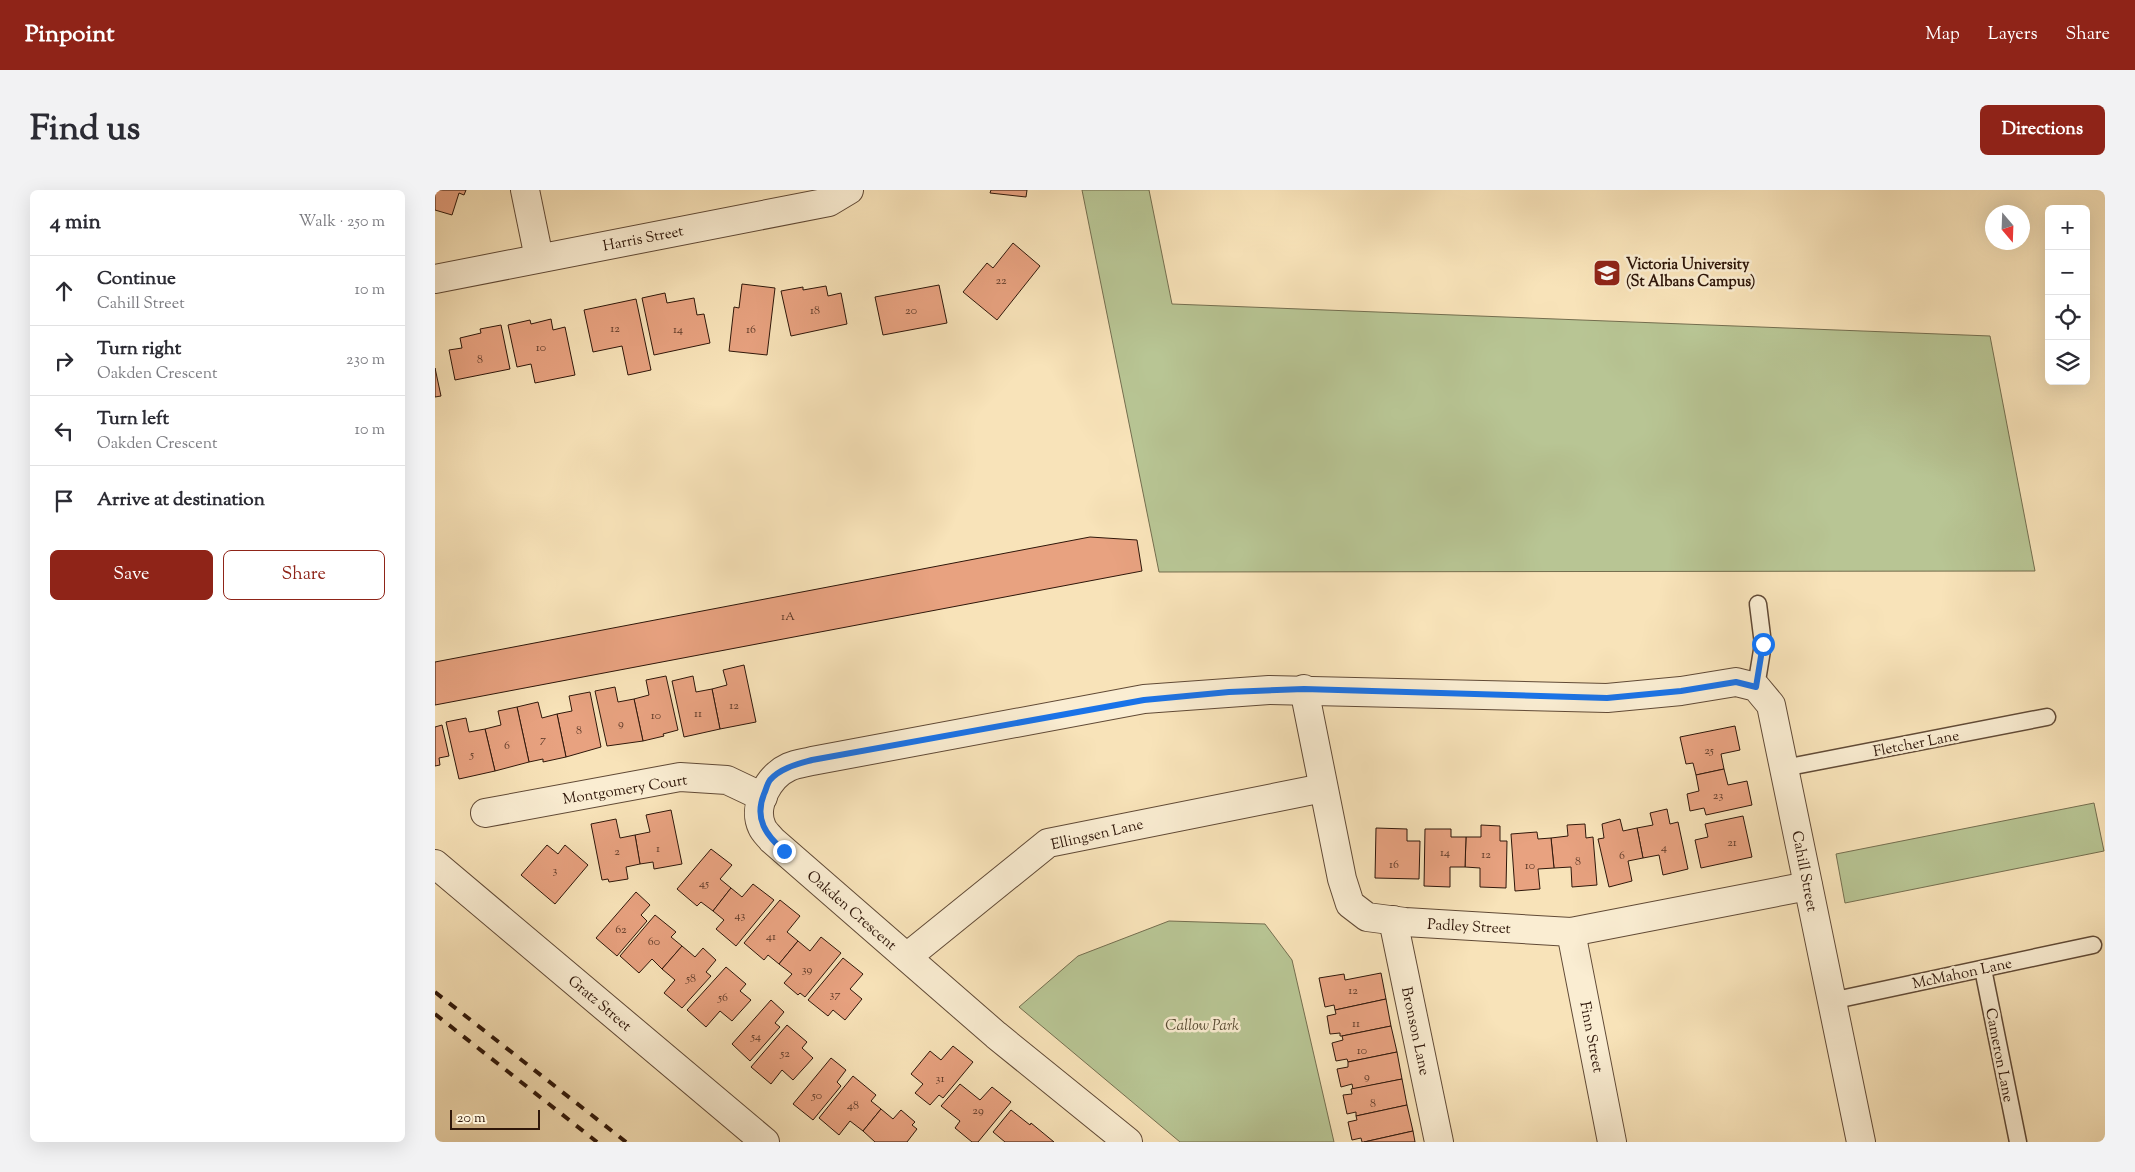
<!DOCTYPE html>
<meta charset="utf-8">
<style>
body{margin:0;font-family:"Sorts Mill Goudy",serif;background:#f2f2f3;color:#2b2b33}
.controls{position:absolute;right:15px;top:15px;display:grid;overflow:hidden;border-radius:8px;box-shadow:0 5px 20px #0002}
.controls button{width:45px;height:45px;display:grid;place-items:center;padding:0;border:0;border-bottom:1px solid #e1e1e2;background:#fff;color:#2b2b33;font:25px sans-serif}
.compass{position:absolute;left:1550px;top:15px;width:45px;height:45px;border-radius:50%;background:#fff;box-shadow:0 5px 20px #0002;rotate:161deg}
.scale{position:absolute;left:15px;bottom:12px;width:90px;box-sizing:border-box;padding-left:5px;border:2px solid #2f170a;border-top:0;font-size:14px;line-height:18px;white-space:nowrap;color:#2f170a;-webkit-text-stroke:4px #faedd2;paint-order:stroke}
.stop{position:absolute;width:15px;height:15px;margin:-11px;border:4px solid #1a73e8;border-radius:50%;background:#fff}
.stop.end{background:#1a73e8;border-color:#fff;box-shadow:0 1px 5px #0008}
.list{margin:0;padding:0;list-style:none}
h2{display:flex;justify-content:space-between;align-items:center;height:65px;margin:0;padding:0 20px;font-size:21px}
h2 small{font-size:16px;font-weight:400;color:#7c7c81}
.list li{display:grid;grid-template-columns:32px 1fr auto;gap:15px;align-items:center;box-sizing:border-box;height:70px;padding:0 20px;border-top:1px solid #e1e1e2}
.list b{display:block;font-size:19px;white-space:nowrap}
.list p{margin:0;font-size:16px;white-space:nowrap;color:#7c7c81}
.list em{font-size:16px;font-style:normal;color:#7c7c81}
.actions{display:flex;gap:10px;padding:15px 20px}
.actions a{flex:1;padding:11px 0;border:1px solid #8f2418;border-radius:8px;text-align:center;font-size:18px;color:#8f2418}
.actions .main{background:#8f2418;color:#fff}
.icon{flex:none;width:28px;height:28px;fill:none;stroke:currentColor;stroke-width:2;stroke-linecap:round;stroke-linejoin:round}
.map{position:relative;flex:none;width:1670px;height:952px;overflow:hidden;border-radius:8px}
header{display:flex;align-items:center;gap:30px;box-sizing:border-box;height:70px;padding:0 25px;background:#8f2418;color:#fff}
header strong{font-size:24px}
nav{display:flex;gap:28px;margin-inline-start:auto;font-size:18px}
.intro{display:flex;align-items:center;justify-content:space-between;box-sizing:border-box;height:120px;padding:0 30px}
h1{margin:0;font-size:35px}
.button{padding:12px 22px;border-radius:8px;background:#8f2418;color:#fff;font-size:18px;font-weight:700}
main{display:flex;gap:30px;padding:0 30px}
aside{flex:1;background:#fff;border-radius:8px;box-shadow:0 5px 20px #0002}
.map>svg:first-child{display:block}
.green{fill:#b8c594;stroke:#746e4f}
.building{fill:#e8a280;stroke:#2f170a}
.lines{fill:none;stroke-linecap:round;stroke-linejoin:round}
.service-casing{stroke:#614a36;stroke-width:19}
.minor-casing{stroke:#614a36;stroke-width:30}
.tertiary-casing{stroke:#614a36;stroke-width:30}
.service{stroke:#faedd2;stroke-width:16}
.minor{stroke:#faedd2;stroke-width:28}
.tertiary{stroke:#faedd2;stroke-width:28}
.rail{stroke:#2f170a;stroke-width:4;stroke-dasharray:9 9;stroke-linecap:butt}
.route{stroke:#1a73e8;stroke-width:6}
.labels{text-anchor:middle;stroke-width:5;stroke-linejoin:round;paint-order:stroke}
.number-label{font-size:12px;fill:#5d3a28}
.street-label{font-size:15px;fill:#2f170a;stroke:#faedd2}
.poi-label{font-size:15px;font-weight:bold;fill:#2f170a;stroke:#faedd2;text-anchor:start}
.park-label{font-size:15px;font-style:italic;fill:#584b33;stroke:#faedd2}
</style>
<header>
<strong>Pinpoint</strong>
<nav><a>Map</a><a>Layers</a><a>Share</a></nav>
</header>
<div class="intro"><h1>Find us</h1><a class="button">Directions</a></div>
<main>
<aside>
<h2>4 min<small>Walk · 250 m</small></h2>
<ul class="list">
<li><svg class="icon" aria-label="ahead" viewBox="0 0 24 24"><path d="M12 20V5M6 11l6-6 6 6"/></svg><div><b>Continue</b><p>Cahill Street</p></div><em>10 m</em></li>
<li><svg class="icon" aria-label="right" viewBox="0 0 24 24"><path d="M7 20v-9h11M14 6l5 5-5 5"/></svg><div><b>Turn right</b><p>Oakden Crescent</p></div><em>230 m</em></li>
<li><svg class="icon" aria-label="left" viewBox="0 0 24 24"><path d="M17 20v-9H6M10 6l-5 5 5 5"/></svg><div><b>Turn left</b><p>Oakden Crescent</p></div><em>10 m</em></li>
<li><svg class="icon" aria-label="arrive" viewBox="0 0 24 24"><path d="M6 21V4h12l-3 4 3 4H6"/></svg><div><b>Arrive at destination</b></div></li>
</ul>
<div class="actions"><a class="main">Save</a><a>Share</a></div>
</aside>
<div class="map">
<svg width="1670" height="952" viewBox="0 0 1670 952">
<rect width="100%" height="100%" fill="#f8e3b9"/>
<filter id="stains"><feTurbulence type="fractalNoise" baseFrequency=".004" numOctaves="4"/><feColorMatrix values="0 0 0 0 .2 0 0 0 0 .09 0 0 0 0 .02 0 0 0 .5 -.17"/></filter>
<radialGradient id="worn" r=".72"><stop offset=".6" stop-color="#630" stop-opacity="0"/><stop offset="1" stop-color="#630" stop-opacity=".3"/></radialGradient>
<g class="green">
<path d="M647,0H714L737,114L1555,146L1600,381L724,382Z"/>
<path d="M1659,613L1669,661L1410,713L1401,664Z"/>
<path d="M734,731L830,734L857,770L899,952H745L584,817L643,766Z"/>
</g>
<g class="building">
<path d="M0,0H31L29,5L24,3L17,25L0,20Z"/>
<path d="M556,0H592L591,7L555,3Z"/>
<path d="M578,53L605,76L562,130L528,102L552,73L558,78Z"/>
<path d="M307,94L340,98L332,165L294,161L299,117L304,118Z"/>
<path d="M504,95L512,133L448,145L440,107Z"/>
<path d="M391,96L393,106L406,103L412,134L356,146L346,101L368,97V100Z"/>
<path d="M230,103L232,113L259,108L262,125L269,124L275,153L219,165L207,108Z"/>
<path d="M201,109L216,180L193,185L187,156L158,162L149,120Z"/>
<path d="M116,129L118,140L130,137L140,185L100,193L96,174L82,177L73,135L95,130L96,134Z"/>
<path d="M66,135L75,179L20,190L14,160L27,158L25,148L46,143L45,139Z"/>
<path d="M0,178L6,206L0,207Z"/>
<path d="M655,347L702,350L707,381L0,515V472Z"/>
<path d="M309,475L321,532L285,539L277,499L292,495L288,480Z"/>
<path d="M231,486L243,540L228,544L229,546L208,551L199,509L214,505L211,490Z"/>
<path d="M258,486L261,502L277,499L285,539L249,547L237,491Z"/>
<path d="M180,497L183,512L199,509L208,551L172,556L160,501Z"/>
<path d="M155,502L166,557L131,567L122,524L137,521L134,506Z"/>
<path d="M103,512L107,528L122,524L131,567L108,572V569L94,572L82,517Z"/>
<path d="M82,517L94,572L60,581L50,539L66,535L63,521Z"/>
<path d="M31,528L34,542L50,539L60,581L24,589L11,532Z"/>
<path d="M7,535L14,566L4,568L5,575L0,576V537Z"/>
<path d="M1300,536L1305,560L1286,564L1289,579L1261,585L1258,573L1251,574L1245,547Z"/>
<path d="M1289,579L1293,595L1312,591L1317,615L1271,625L1269,618L1255,621L1252,604L1264,601L1261,585Z"/>
<path d="M1232,619L1235,634L1243,632L1253,679L1228,685L1224,665L1208,668L1202,638L1218,635L1215,623Z"/>
<path d="M236,620L247,674L219,679L218,672L205,674L200,645L215,642L211,625Z"/>
<path d="M1308,626L1317,667L1266,678L1260,650L1273,647L1270,634Z"/>
<path d="M181,629L185,648L200,645L205,674L191,677L193,689L174,692L173,689L167,690L156,634Z"/>
<path d="M1185,629L1188,641L1202,638L1208,668L1193,671L1197,691L1174,697L1163,649L1169,648L1167,634Z"/>
<path d="M1150,634L1151,648L1158,647L1162,695L1137,697L1136,677L1119,678L1116,648L1133,646L1132,635Z"/>
<path d="M1046,635L1065,636V651H1072L1071,698L1045,697V678L1030,677L1031,647H1046Z"/>
<path d="M941,638L972,639V651H985L984,689L940,688Z"/>
<path d="M990,639H1016V647H1031L1030,677H1015V697L989,696Z"/>
<path d="M1102,642L1103,649L1116,648L1119,678L1103,679L1105,699L1080,701L1076,644Z"/>
<path d="M112,655L123,664L130,655L153,675L120,714L86,685Z"/>
<path d="M276,659L297,675L285,689L296,698L278,721L266,712L262,716L242,699Z"/>
<path d="M318,694L339,710L301,756L281,739L289,730L278,721L296,698L307,707Z"/>
<path d="M201,702L215,715L206,725L212,731L182,766L161,748Z"/>
<path d="M345,710L365,726L352,742L363,751L344,774L333,765L329,770L309,753Z"/>
<path d="M220,725L241,742L236,747L247,756L227,779L217,769L204,783L185,766Z"/>
<path d="M386,747L406,763L370,807L365,803L363,805L349,793L357,784L344,774L363,751L375,761Z"/>
<path d="M247,756L260,767L268,758L281,770L271,782L276,786L247,818L229,803L240,790L227,779Z"/>
<path d="M408,768L428,784L415,799L427,809L410,830L398,820L393,826L373,810Z"/>
<path d="M291,777L311,794L305,801L316,810L297,831L285,821L271,837L252,820Z"/>
<path d="M946,783L951,809L900,820L899,815L890,817L884,788L909,784L910,790Z"/>
<path d="M951,809L956,836L907,846H905V843L895,844L892,826L901,824L900,820Z"/>
<path d="M336,810L349,822L340,833L345,837L315,871L297,854Z"/>
<path d="M352,835L372,852L367,858L378,868L358,890L347,880L336,894L316,877Z"/>
<path d="M956,836L962,862L913,872L912,869L901,871L897,853L908,850L907,846Z"/>
<path d="M518,856L538,872L508,908L504,905L495,915L480,903L488,894L476,884L495,861L506,870Z"/>
<path d="M962,862L967,889L918,899L917,894L906,897L902,879L913,877V872Z"/>
<path d="M396,868L411,880L402,892L406,896L378,930L358,914Z"/>
<path d="M418,886L441,905L436,911L446,919L428,941L415,931L404,945L384,928Z"/>
<path d="M967,889L972,915L921,926V922L912,924L908,905L917,904L916,899Z"/>
<path d="M525,894L545,910L557,897L576,912L543,952H537L520,938L525,931L506,916Z"/>
<path d="M972,915L978,941L929,952H927L926,948L917,950L913,932L922,930L921,926Z"/>
<path d="M446,919L458,929L466,920L480,932L477,935L482,939L472,952H440L428,941Z"/>
<path d="M576,920L595,935L596,933L619,952H570L558,942Z"/>
<path d="M978,941L980,952H929Z"/>
</g>
<g class="lines">
<defs>
<g id="service">
<path d="M1321,497L1328,454L1323,414"/>
<path d="M1349,578L1612,527"/>
<path d="M1548,779L1583,952"/>
<path d="M1396,811L1658,755"/>
</g>
<g id="minor">
<path d="M90,0L104,68"/>
<path d="M0,89L394,12L414,0"/>
<path d="M869,499L907,689L915,714L932,727L970,732L1136,742L1373,696"/>
<path d="M50,623L245,587L292,590L328,607"/>
<path d="M958,730L1004,952"/>
<path d="M1136,742L1177,952"/>
<path d="M472,767L613,653L888,598"/>
<path d="M693,952L561,845L337,650C334,646 329,642 327,637C317,616 334,586 354,577C361,574 369,573 377,571L709,509L834,500L1172,508L1246,501L1301,492L1321,497L1336,515L1426,952"/>
</g>
<path id="tertiary" d="M0,674L330,952"/>
</defs>
<use href="#service" class="service-casing"/>
<use href="#minor" class="minor-casing"/>
<use href="#tertiary" class="tertiary-casing"/>
<use href="#service" class="service"/>
<use href="#minor" class="minor"/>
<use href="#tertiary" class="tertiary"/>
<g class="rail">
<path d="M0,802L191,952"/>
<path d="M0,824L162,952"/>
</g>
</g>
<g class="lines">
<path class="route" d="M349,661C331,645 319,629 329,604C331,600 332,594 335,590C345,578 363,574 377,570L709,510L794,502L869,499L1172,508L1246,501L1301,492L1321,497L1328,454"/>
</g>
<defs>
<symbol id="university-square" viewBox="-11 -11 22 22"><rect x="-9" y="-9" width="18" height="18" rx="4" fill="#8f2418" stroke="#faedd2"/><path d="M0-5L7-2L0 1L-7-2ZM-4 1L0 2.5L4 1V4Q0 6-4 4Z" fill="#fff"/></symbol>
</defs>
<g fill-rule="evenodd">
<use href="#university-square" x="1156" y="67" width="32" height="32"/>
</g>
<g class="labels">
<g class="number-label">
<text x="566" y="94">22</text>
<text x="380" y="124">18</text>
<text x="476" y="124">20</text>
<text x="180" y="142">12</text>
<text x="243" y="143">14</text>
<text x="316" y="143">16</text>
<text x="106" y="161">10</text>
<text x="45" y="173">8</text>
<text x="353" y="430">1A</text>
<text x="299" y="519">12</text>
<text x="263" y="527">11</text>
<text x="221" y="529">10</text>
<text x="186" y="537">9</text>
<text x="144" y="544">8</text>
<text x="108" y="553">7</text>
<text x="72" y="559">6</text>
<text x="1274" y="564">25</text>
<text x="37" y="568">5</text>
<text x="1283" y="609">23</text>
<text x="1297" y="656">21</text>
<text x="1229" y="661">4</text>
<text x="223" y="662">1</text>
<text x="182" y="665">2</text>
<text x="1010" y="666">14</text>
<text x="1051" y="668">12</text>
<text x="1187" y="669">6</text>
<text x="1143" y="675">8</text>
<text x="959" y="678">16</text>
<text x="1095" y="679">10</text>
<text x="120" y="684">3</text>
<text x="269" y="697">45</text>
<text x="305" y="729">43</text>
<text x="186" y="743">62</text>
<text x="336" y="750">41</text>
<text x="219" y="755">60</text>
<text x="372" y="783">39</text>
<text x="256" y="792">58</text>
<text x="918" y="804">12</text>
<text x="400" y="808">37</text>
<text x="288" y="811">56</text>
<text x="921" y="837">11</text>
<text x="321" y="850">54</text>
<text x="927" y="864">10</text>
<text x="350" y="867">52</text>
<text x="932" y="890">9</text>
<text x="505" y="892">31</text>
<text x="382" y="909">50</text>
<text x="938" y="917">8</text>
<text x="418" y="919">48</text>
<text x="543" y="924">29</text>
</g>
<g class="street-label">
<text transform="translate(208 48) rotate(-11)" y="5">Harris Street</text>
<text transform="translate(1481 553) rotate(-11)" y="5">Fletcher Lane</text>
<text transform="translate(190 599) rotate(-9)" y="5">Montgomery Court</text>
<text transform="translate(662 644) rotate(-13)" y="5">Ellingsen Lane</text>
<text transform="translate(1370 681) rotate(79)" y="5">Cahill Street</text>
<text transform="translate(417 720) rotate(41)" y="5">Oakden Crescent</text>
<text transform="translate(1034 736) rotate(3)" y="5">Padley Street</text>
<text transform="translate(1527 783) rotate(-12)" y="5">McMahon Lane</text>
<text transform="translate(165 813) rotate(40)" y="5">Gratz Street</text>
<text transform="translate(981 841) rotate(78)" y="5">Bronson Lane</text>
<text transform="translate(1157 847) rotate(79)" y="5">Finn Street</text>
<text transform="translate(1565 865) rotate(79)" y="5">Cameron Lane</text>
</g>
<g class="poi-label">
<text x="1191" y="79">Victoria University<tspan x="1191" dy="17">(St Albans Campus)</tspan></text>
</g>
<g class="park-label">
<text x="767" y="840">Callow Park</text>
</g>
</g>
<rect width="100%" height="100%" filter="url(#stains)"/>
<rect width="100%" height="100%" fill="url(#worn)"/>
</svg>
<div class="controls">
<button>+</button>
<button>−</button>
<button><svg class="icon" aria-label="locate" viewBox="0 0 24 24"><circle cx="12" cy="12" r="6"/><path d="M12 2v4M12 18v4M2 12h4M18 12h4"/></svg></button>
<button><svg class="icon" aria-label="layers" viewBox="0 0 24 24"><path d="M12 4l9 5-9 5-9-5zM3 14l9 5 9-5"/></svg></button>
</div>
<svg class="compass" viewBox="-18 -18 36 36"><path d="M0-13l5 13h-10z" fill="#e53935"/><path d="M0 13l5-13h-10z" fill="#7c7c81"/></svg>
<div class="scale">20 m</div>
<div class="stop" style="left:1328px;top:454px"></div>
<div class="stop end" style="left:349px;top:661px"></div>
</div>
</main>
